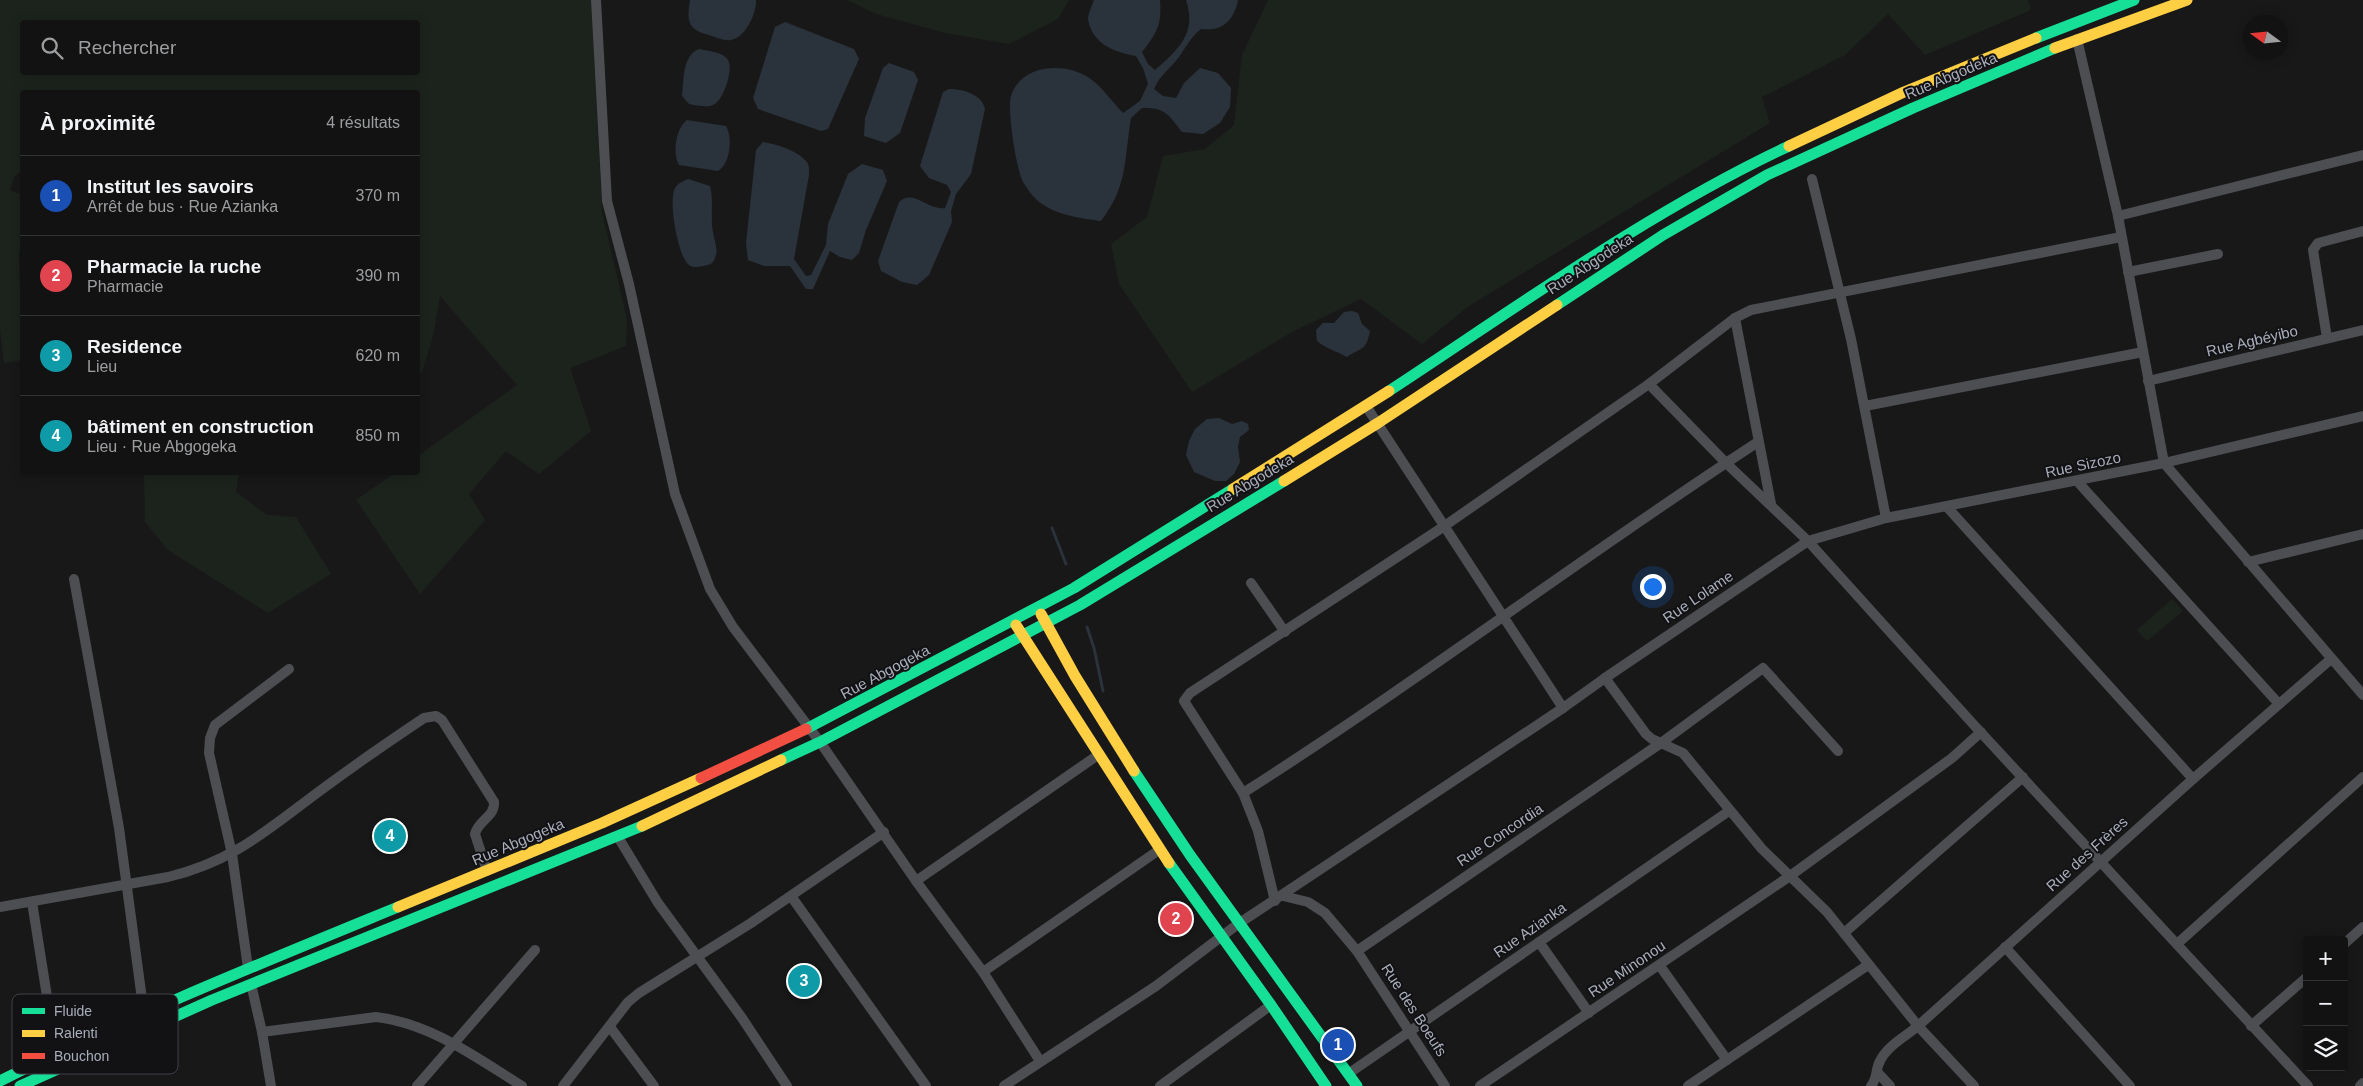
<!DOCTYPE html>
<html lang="fr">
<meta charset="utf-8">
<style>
body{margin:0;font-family:Helvetica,sans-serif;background:#1b1b1c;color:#f1f3f6}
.controls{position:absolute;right:15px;bottom:15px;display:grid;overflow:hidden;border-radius:5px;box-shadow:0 2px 12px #0003}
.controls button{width:45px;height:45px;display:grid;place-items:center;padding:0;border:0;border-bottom:1px solid #313233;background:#121213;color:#f1f3f6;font:25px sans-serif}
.compass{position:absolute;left:2243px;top:15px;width:45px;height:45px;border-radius:50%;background:#121213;box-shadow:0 2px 12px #0003;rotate:285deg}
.you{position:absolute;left:1652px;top:586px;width:18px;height:18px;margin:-12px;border:4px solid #fff;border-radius:50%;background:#1a73e8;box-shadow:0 0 0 8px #1a73e833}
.badge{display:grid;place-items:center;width:32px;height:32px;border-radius:50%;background:#0b8043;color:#fff;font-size:16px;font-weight:700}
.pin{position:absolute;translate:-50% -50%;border:2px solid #fff;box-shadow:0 1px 5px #0006}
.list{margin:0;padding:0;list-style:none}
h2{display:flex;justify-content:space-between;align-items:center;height:65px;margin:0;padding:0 20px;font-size:21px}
h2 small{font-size:16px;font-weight:400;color:#9c9ea0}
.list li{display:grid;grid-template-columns:32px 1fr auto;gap:15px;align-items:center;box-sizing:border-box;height:80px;padding:0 20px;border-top:1px solid #313233}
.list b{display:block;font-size:19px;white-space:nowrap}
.list p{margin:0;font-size:16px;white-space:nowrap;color:#9c9ea0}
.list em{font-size:16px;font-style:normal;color:#9c9ea0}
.icon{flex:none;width:28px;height:28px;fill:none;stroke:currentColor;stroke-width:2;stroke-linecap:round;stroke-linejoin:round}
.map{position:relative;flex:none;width:2363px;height:1086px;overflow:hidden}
.search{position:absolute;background:#121213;box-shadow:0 2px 12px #0003;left:20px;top:20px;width:400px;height:55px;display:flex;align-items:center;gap:12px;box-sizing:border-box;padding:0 18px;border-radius:5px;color:#9c9ea0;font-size:19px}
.panel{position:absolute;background:#121213;box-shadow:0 2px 12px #0003;left:20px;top:90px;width:400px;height:385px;border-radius:5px}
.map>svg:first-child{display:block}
.green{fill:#1c231d;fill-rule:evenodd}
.water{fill:#2a333b}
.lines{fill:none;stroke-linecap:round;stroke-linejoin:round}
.stream{stroke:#2a333b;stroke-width:3}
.street{stroke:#4c4e52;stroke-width:10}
.fast{stroke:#16e098;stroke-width:11}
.slow{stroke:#ffcf43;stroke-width:11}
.jam{stroke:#f24e42;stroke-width:11}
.labels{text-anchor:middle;stroke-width:4;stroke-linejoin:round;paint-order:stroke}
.street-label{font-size:15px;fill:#a9aeba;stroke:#121215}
.key{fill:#121215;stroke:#3f4147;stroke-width:1}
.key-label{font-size:14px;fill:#a9aeba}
</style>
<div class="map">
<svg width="2363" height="1086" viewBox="0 0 2363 1086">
<rect width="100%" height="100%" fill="#181819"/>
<g class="green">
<path d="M0,0H591L602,212L627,319L626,346L570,368L591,431L539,474L506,451L469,494L485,520L420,594L356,500L395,473L418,472V456L517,385L440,296L433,336L422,372L418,375V92H22V171L14,177L10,190L22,195V249L19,252L22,360L4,363L0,330ZM22,22H418V72H22Z"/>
<path d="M847,0H1069L1058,19L1009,44L945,33L876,14Z"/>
<path d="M1268,0H2028L2031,10L1925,55L1888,14L1845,55L1762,97L1770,123L1469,306L1422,344L1361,299L1292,332L1192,392L1119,284L1111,244L1147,217L1163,156L1205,149L1234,125L1242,55Z"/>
<path d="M144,473H239L236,492L267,515L296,517L331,574L268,613L168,550L145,522Z"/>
<path d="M2172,599L2183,611L2147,641L2137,630Z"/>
</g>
<g class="water">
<path d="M690,0H756C757,13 745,38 731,40C724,41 718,38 712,36C689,30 686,24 690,0Z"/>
<path d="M1094,0H1160C1162,25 1157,33 1142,52L1148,64L1155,70C1179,49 1197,33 1186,0H1238C1234,20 1223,32 1201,29C1191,37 1186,47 1179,57C1170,69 1160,75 1154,89L1163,96L1176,98L1184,83L1200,68L1218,73L1231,88L1230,107L1220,123L1203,134L1182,132C1169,115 1165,107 1142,108L1131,118C1124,160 1128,186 1101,221C1079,218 1054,215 1037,200C1032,196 1026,187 1023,182C1016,168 1007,110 1011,96C1021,64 1064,62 1088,77C1101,85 1112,102 1123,113L1140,101L1148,84L1143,68L1136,56C1114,52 1092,44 1088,19C1088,14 1092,6 1094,0Z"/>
<path d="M785,22L854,49L859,59L828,129L821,131L758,109L753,98L775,27Z"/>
<path d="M699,49C707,51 724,52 728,60C734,69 723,102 713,105C707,108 696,105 689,104L682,96C684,80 682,56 699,49Z"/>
<path d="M889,63L914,72L918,80L900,133L886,143L864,136L865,118L883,68Z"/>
<path d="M949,89C962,89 982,94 985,109L971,174L956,194L951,211L952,222L929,275L917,285L902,282L881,271L878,261L899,202C913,188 929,211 945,208L951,192L947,185L929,178L920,166L943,92Z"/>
<path d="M687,120L726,126C733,138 730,164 718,171L679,165C672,153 676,128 687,120Z"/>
<path d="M763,142C776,144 796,150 805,160C810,164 809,170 809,175L794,259L806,276L811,275L826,245L828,224L848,174L862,164L883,170L887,181L866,230L859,253L852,260L840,257L830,251L813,289H806L790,266H764L748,260L746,243L756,150Z"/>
<path d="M688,179L710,186C714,201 710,216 713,232C714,240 719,250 715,258C713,264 709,265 703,266C698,267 693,268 689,265C678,257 669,204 674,191C676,184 681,182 688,179Z"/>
<path d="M1352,311L1358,313L1362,324L1370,331C1366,351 1362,347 1347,357C1337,351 1326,349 1317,341L1316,330L1323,323H1334L1344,312Z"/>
<path d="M1219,418L1232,424L1242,421L1248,424L1249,430L1240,437L1238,447L1240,462L1234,474L1226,481H1215L1194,472L1186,455L1189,441L1195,429L1207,419Z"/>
</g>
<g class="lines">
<g class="stream">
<path d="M1052,528L1066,564"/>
<path d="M1087,627L1094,648L1103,691"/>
</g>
<g class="street">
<path d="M596,0L607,201L629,284L675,494L710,589L733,627L820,742L916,881L983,972L1040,1061"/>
<path d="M2077,39L2118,216L2164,463L2363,695"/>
<path d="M1812,179L1851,339L1886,518"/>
<path d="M2118,216L2363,155"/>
<path d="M2128,272L2218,254"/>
<path d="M1735,318L1771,504"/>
<path d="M2327,338L2313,250L2318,243L2363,231"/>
<path d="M2148,381L2363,330"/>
<path d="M1649,384L1726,463L1808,541L1973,724L2308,1086"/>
<path d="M1366,406L1563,708L1605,678L1646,734L1652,739L1683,753L1762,849L1827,912L1918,1026L1974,1086"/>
<path d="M1865,406L2143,352"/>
<path d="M2077,481L2279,704"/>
<path d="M1947,507L2193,779"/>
<path d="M2248,562L2363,534"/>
<path d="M74,579L119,828L144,1014"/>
<path d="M1251,583L1285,632"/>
<path d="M1605,678L1808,541L1886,518L2164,463L2363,416"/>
<path d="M1243,793C1419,681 1584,555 1758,442"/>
<path d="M618,837L658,903L742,1018L787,1086"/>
<path d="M916,881L1098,755"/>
<path d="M791,896L926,1086"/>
<path d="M1283,896L1308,902L1325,913L1357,951L1445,1086"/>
<path d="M1275,901L1258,831L1243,793L1184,701L1190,693L1443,527L1649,384L1735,318L1751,310L2121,237"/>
<path d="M32,902L56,1053"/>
<path d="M0,907L168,877C232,862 267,830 317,793C352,767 388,742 424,718L436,716L442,720L494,802C495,817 478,820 475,834L487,871"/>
<path d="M1844,933L2023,777"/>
<path d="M1539,942L1589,1013"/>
<path d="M2177,944L2363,777"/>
<path d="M2344,944L2363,927"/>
<path d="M2005,947L2130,1086"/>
<path d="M1357,951L1661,743L1763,668L1838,751"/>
<path d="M1660,966L1727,1060"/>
<path d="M248,968L232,854L209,753L210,738L215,725L289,669"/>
<path d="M983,972L1159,850"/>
<path d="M251,984L262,1032L271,1086"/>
<path d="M2251,1026L2307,977"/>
<path d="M610,1027L654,1086"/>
<path d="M262,1032L376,1017C430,1023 477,1058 522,1086"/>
<path d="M1877,1072L1890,1086"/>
<path d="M1348,1074L1729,811"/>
<path d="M417,1086L535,950"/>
<path d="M563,1086L628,1002L639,993L751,923L884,832"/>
<path d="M1004,1086L1156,986L1238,924L1563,708"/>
<path d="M1160,1086L1271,1005"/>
<path d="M1480,1086L1790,876L1952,758L1981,732"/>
<path d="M1688,1086L1868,965"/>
<path d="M1871,1086C1878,1078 1875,1070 1880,1061C1887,1046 1906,1036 1918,1026L2193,779L2331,659"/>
<path d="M2360,1086L2363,1083"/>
</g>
<g class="fast">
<path d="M2036,38L2134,0"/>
<path d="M1557,305L1663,235L1767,175L1913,108L2055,48"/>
<path d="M1389,391C1517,307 1650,211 1789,146"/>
<path d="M806,729L1074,588L1233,489"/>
<path d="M781,760L820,742L1080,605L1284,481"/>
<path d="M1134,771L1190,855L1357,1086"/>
<path d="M1169,863L1271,1005L1326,1086"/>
<path d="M0,1081C130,1016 264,962 398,907"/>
<path d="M20,1086L212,1000L642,826"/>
</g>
<g class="slow">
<path d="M2055,48L2187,0"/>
<path d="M1789,146L1904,92L2036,38"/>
<path d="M1284,481L1378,423L1557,305"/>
<path d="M1233,489L1389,391"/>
<path d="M1041,614L1075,676L1134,771"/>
<path d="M1016,625L1169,863"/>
<path d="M642,826L781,760"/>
<path d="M398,907L602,823L701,778"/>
</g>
<path class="jam" d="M701,778L806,729"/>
</g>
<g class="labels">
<g class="street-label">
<text transform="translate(1951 76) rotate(-23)" y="5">Rue Abgodeka</text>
<text transform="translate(1590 264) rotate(-33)" y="5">Rue Abgodeka</text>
<text transform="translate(2252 341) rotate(-13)" y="5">Rue Agbéyibo</text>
<text transform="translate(2083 465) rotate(-12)" y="5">Rue Sizozo</text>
<text transform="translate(1250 483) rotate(-31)" y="5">Rue Abgodeka</text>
<text transform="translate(1698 597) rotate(-34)" y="5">Rue Lolame</text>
<text transform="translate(885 672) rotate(-28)" y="5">Rue Abgogeka</text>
<text transform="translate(1500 835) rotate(-34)" y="5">Rue Concordia</text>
<text transform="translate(518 842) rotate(-23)" y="5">Rue Abgogeka</text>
<text transform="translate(2087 854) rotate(-42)" y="5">Rue des Frères</text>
<text transform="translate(1530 930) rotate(-35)" y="5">Rue Azianka</text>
<text transform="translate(1627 969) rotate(-34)" y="5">Rue Minonou</text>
<text transform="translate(1414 1010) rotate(57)" y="5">Rue des Boeufs</text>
</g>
</g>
<rect x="12" y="994" width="166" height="80" rx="8" class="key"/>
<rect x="22" y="1008" width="23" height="6" fill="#16e098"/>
<rect x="22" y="1030" width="23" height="7" fill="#ffcf43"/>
<rect x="22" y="1053" width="23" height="6" fill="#f24e42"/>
<g class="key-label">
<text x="54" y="1016">Fluide</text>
<text x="54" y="1038">Ralenti</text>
<text x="54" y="1061">Bouchon</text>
</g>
</svg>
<div class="controls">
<button>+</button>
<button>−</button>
<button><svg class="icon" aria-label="layers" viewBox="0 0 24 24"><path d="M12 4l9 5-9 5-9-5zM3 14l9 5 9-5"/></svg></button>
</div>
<svg class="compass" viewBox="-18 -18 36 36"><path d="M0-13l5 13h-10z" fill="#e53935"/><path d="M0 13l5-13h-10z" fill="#9c9ea0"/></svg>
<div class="you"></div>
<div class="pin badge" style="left:1338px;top:1045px;background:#1a4fb4">1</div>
<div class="pin badge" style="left:1176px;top:919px;background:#e0444e">2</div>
<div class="pin badge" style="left:804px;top:981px;background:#0f9aa8">3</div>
<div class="pin badge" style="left:390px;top:836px;background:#0f9aa8">4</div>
<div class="search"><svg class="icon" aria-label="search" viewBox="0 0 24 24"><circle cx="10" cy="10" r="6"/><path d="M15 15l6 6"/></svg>Rechercher</div>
<section class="panel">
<h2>À proximité<small>4 résultats</small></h2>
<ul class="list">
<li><span class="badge" style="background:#1a4fb4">1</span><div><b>Institut les savoirs</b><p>Arrêt de bus · Rue Azianka</p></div><em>370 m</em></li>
<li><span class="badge" style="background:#e0444e">2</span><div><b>Pharmacie la ruche</b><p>Pharmacie</p></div><em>390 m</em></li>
<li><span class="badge" style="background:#0f9aa8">3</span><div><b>Residence</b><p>Lieu</p></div><em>620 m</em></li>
<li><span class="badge" style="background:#0f9aa8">4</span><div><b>bâtiment en construction</b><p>Lieu · Rue Abgogeka</p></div><em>850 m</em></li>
</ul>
</section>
</div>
